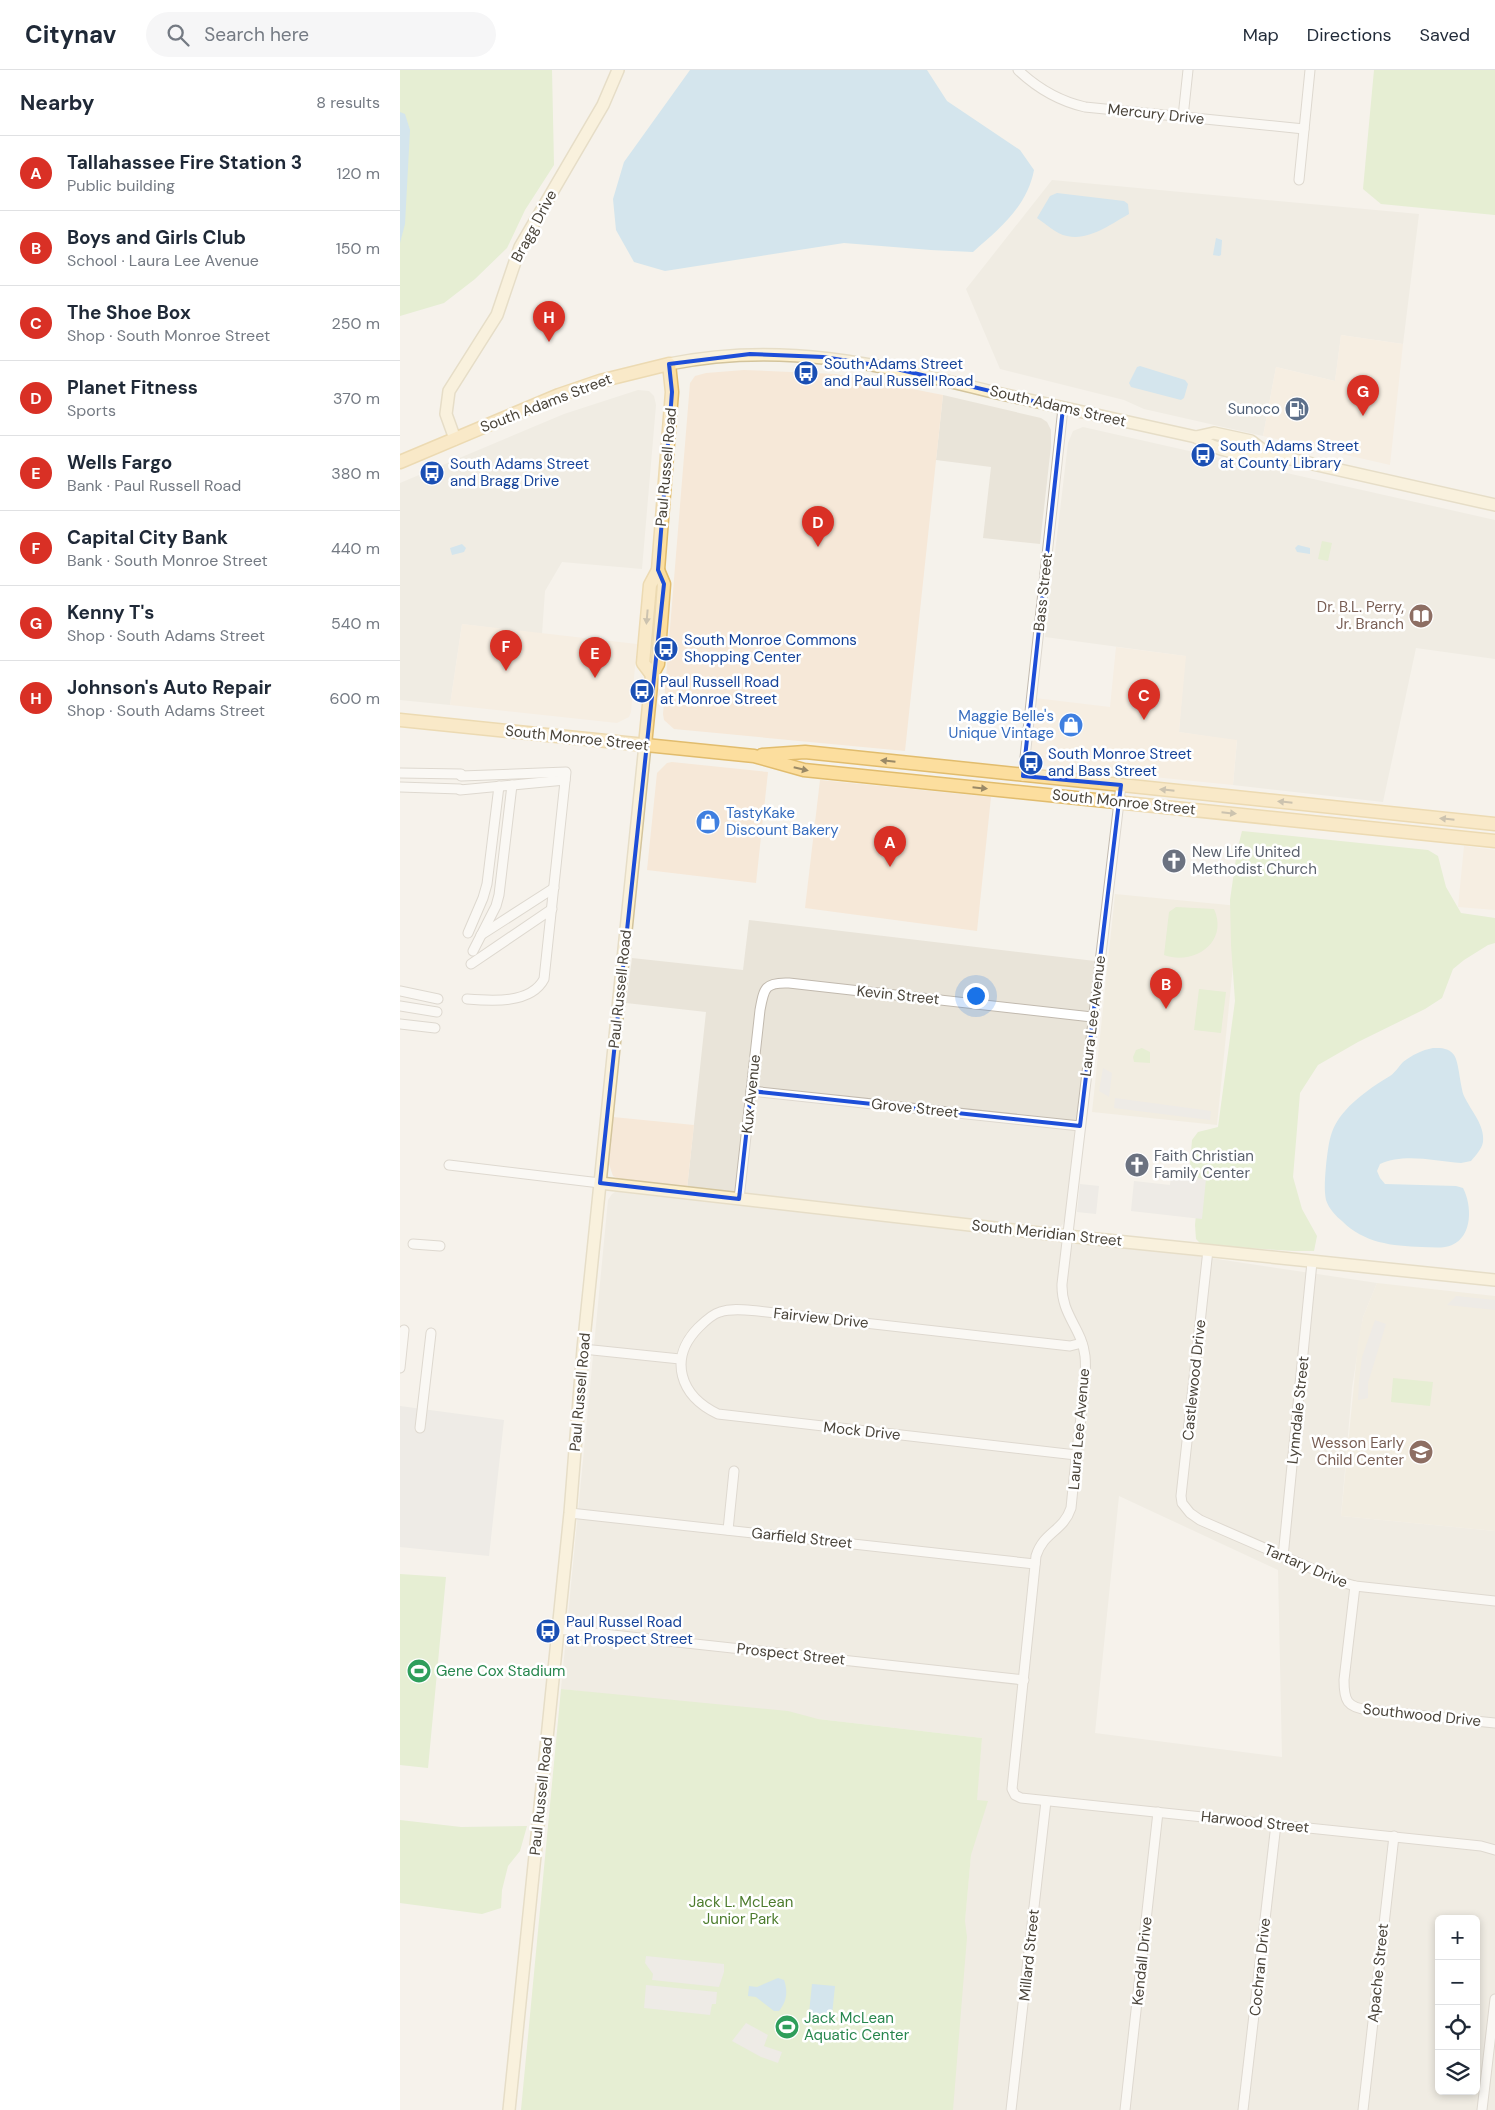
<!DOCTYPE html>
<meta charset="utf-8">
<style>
body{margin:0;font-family:"DM Sans",sans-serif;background:#f6f6f7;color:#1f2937}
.controls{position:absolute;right:15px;bottom:15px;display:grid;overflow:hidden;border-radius:8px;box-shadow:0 2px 8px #0003}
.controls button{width:45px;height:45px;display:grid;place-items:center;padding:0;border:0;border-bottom:1px solid #e0e1e3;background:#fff;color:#1f2937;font:25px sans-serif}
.you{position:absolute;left:575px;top:925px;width:18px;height:18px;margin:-12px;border:4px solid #fff;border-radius:50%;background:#1a73e8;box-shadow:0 0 0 8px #1a73e833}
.badge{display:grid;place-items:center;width:32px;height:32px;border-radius:50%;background:#d93025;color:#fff;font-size:16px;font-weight:700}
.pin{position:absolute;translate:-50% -41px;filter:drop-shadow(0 1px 2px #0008)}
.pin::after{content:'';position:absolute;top:26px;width:18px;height:15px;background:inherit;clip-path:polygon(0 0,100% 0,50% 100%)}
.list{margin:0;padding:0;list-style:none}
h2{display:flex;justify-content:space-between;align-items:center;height:65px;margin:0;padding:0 20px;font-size:21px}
h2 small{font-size:16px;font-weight:400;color:#747a83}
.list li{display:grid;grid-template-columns:32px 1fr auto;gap:15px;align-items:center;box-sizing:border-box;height:75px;padding:0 20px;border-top:1px solid #e0e1e3}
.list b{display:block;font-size:19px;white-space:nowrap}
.list p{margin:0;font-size:16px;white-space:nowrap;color:#747a83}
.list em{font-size:16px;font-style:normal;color:#747a83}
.icon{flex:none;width:28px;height:28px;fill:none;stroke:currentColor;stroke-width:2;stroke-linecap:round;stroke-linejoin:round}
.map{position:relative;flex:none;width:1095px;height:2040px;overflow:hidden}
header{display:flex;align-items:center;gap:30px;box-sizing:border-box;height:70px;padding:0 25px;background:#fff;border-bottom:1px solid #e0e1e3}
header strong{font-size:24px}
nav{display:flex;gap:28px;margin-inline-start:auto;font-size:18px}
.search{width:350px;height:45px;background:#f6f6f7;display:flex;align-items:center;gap:12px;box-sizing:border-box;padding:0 18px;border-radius:28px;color:#747a83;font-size:19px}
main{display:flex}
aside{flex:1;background:#fff}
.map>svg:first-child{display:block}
.residential{fill:#e9e4d9;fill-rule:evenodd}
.commercial{fill:#f6e8d8}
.education{fill:#eee6d6}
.green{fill:#d2e8b6}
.parking{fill:#e4e2df}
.water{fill:#aad5ef}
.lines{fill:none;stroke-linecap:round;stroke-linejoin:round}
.street-casing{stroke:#c1b9ae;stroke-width:11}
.secondary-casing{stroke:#d3c49c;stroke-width:14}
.primary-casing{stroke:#e1bc6d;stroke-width:15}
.street{stroke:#fff;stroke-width:9}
.secondary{stroke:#fdf0cd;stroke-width:11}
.primary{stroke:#fcde9e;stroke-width:12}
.oneway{fill:#9a8966}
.marked{fill:none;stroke:#1d4ed8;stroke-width:4;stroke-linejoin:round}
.labels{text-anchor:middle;stroke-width:5;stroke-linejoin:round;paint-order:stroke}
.street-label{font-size:15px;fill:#494339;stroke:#fff}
.transit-label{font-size:15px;fill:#164399;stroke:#fff;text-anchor:start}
.service-label{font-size:15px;fill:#4e5e75;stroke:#fff;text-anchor:end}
.education-label{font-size:15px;fill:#785e54;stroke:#fff;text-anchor:end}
.shop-label{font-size:15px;fill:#366cbe;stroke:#fff;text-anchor:end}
.worship-label{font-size:15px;fill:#5b616d;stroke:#fff;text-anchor:start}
.leisure-label{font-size:15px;fill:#27864d;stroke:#fff;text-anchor:start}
.park-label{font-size:15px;fill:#4c7b2c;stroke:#fff}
</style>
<header>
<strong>Citynav</strong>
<div class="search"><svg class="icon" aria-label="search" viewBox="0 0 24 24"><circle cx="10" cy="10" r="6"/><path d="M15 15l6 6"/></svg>Search here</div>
<nav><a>Map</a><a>Directions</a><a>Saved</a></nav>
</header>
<main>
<aside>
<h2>Nearby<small>8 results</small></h2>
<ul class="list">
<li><span class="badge">A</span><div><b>Tallahassee Fire Station 3</b><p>Public building</p></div><em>120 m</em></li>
<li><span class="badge">B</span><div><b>Boys and Girls Club</b><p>School · Laura Lee Avenue</p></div><em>150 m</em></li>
<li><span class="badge">C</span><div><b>The Shoe Box</b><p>Shop · South Monroe Street</p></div><em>250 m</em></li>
<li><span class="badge">D</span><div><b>Planet Fitness</b><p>Sports</p></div><em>370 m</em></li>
<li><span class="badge">E</span><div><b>Wells Fargo</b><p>Bank · Paul Russell Road</p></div><em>380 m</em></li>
<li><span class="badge">F</span><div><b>Capital City Bank</b><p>Bank · South Monroe Street</p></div><em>440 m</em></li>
<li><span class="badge">G</span><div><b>Kenny T's</b><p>Shop · South Adams Street</p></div><em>540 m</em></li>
<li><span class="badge">H</span><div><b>Johnson's Auto Repair</b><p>Shop · South Adams Street</p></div><em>600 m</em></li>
</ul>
</aside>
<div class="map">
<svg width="1095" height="2040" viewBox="0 0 1095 2040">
<rect width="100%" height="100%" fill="#f5f2eb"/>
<g class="residential">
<path d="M652,110L1019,144L1003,274L941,265L935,311L876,297L863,366L744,339L724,330L600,299L566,219Z"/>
<path d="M238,320L249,321L254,326L256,335L242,499L162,492L145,521L142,564L62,554L50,635L0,630V413L164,344Z"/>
<path d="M543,325L641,348L647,352L651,360V376L640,474L583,468L591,397L536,390Z"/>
<path d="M683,357L1095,450V589L1016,578L983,732L833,715L837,671L779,662L785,586L645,567L668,373L673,361Z"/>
<path d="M349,850L695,891L665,1149L663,1154L660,1157L652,1158L287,1119L306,942L226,933L232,888L343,900Z"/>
<path d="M218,1120L744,1178L977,1213L963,1247L952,1318L941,1446L1095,1461V2040H547L582,1668L161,1619L208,1130L212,1124ZM719,1426L878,1500L882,1687L695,1663ZM1039,1849H1076V2021H1039Z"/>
</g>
<g class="commercial">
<path d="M941,265L1003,274L990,395L863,366L876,297L935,311Z"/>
<path d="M344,300L436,304L543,325L505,681L274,659L264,650L263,644L290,313L295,306L306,303Z"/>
<path d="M62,554L237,574L231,642L229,647L217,653L50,635Z"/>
<path d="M716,577L786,586L779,662L837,670L833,715L634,695L631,685L635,628L710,637Z"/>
<path d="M272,692L368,702L356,813L247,800L257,703L267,693Z"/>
<path d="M420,710L591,727L577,861L405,838Z"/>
<path d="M1064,776L1095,780V840L1058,837Z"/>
<path d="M213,1047L294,1055L287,1119L224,1111L213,1106L209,1094Z"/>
</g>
<g class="education">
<path d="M715,824L839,836L817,1055L692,1042Z"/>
<path d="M977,1213L1095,1226V1461L941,1446L958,1273L963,1247Z"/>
</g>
<g class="green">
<path d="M0,0H152L154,95L125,140L107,178L75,209L44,233L0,246Z"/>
<path d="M974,0H1095V145L981,134L963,119Z"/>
<path d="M922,471L932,473L928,491L918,489Z"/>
<path d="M842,761L1028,780L1038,786L1046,817L1061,843L1095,848V873L1088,875L1064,890L1053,899L1042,928L1025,939L958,972L918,995L900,1023L893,1107L902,1139L917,1166L914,1181H894L802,1175L796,1169L795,1155L799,1114L790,1095L792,1070L798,1062L818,1057L835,931L831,875L830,830L837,781Z"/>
<path d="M776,837L814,839C829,872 794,896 764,885L769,842Z"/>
<path d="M799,919L826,922L821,963L794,960Z"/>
<path d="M742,978L750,982V993L734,992L733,987L736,980Z"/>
<path d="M993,1308L1033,1312L1030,1336L991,1332Z"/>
<path d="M0,1504L46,1507L28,1698L0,1695Z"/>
<path d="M161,1619L388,1641L418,1649L582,1668L577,1730L588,1731L571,1785L565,1851L567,1867L553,2040H121Z"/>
<path d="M0,1750L61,1757L127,1756L120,1781L108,1796L102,1820L101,1838L82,1844L0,1833Z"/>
</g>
<g class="parking">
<path d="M703,998L712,1003L709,1027L699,1021Z"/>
<path d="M715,1028L811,1041L810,1050L714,1038Z"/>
<path d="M771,1105L806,1109L802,1149L731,1141L734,1111L770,1115Z"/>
<path d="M680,1114L699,1116L696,1144L677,1142Z"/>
<path d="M1056,1226L1095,1230V1240L1047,1235Z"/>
<path d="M975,1250L986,1254L968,1313V1328L958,1330L959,1311L962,1287Z"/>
<path d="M0,1336L104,1350L89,1486L0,1477Z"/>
<path d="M246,1886L324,1894V1902L319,1917L252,1910L253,1904L245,1893Z"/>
<path d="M246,1915L317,1922L316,1934H312L310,1945L244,1938Z"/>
<path d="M346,1953L368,1965L364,1976L382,1982L378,1993L361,1987L332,1971Z"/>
</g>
<g class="water">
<path d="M290,0H527L547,31L620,80L634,100C627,137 599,159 573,182L531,180L444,173L265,201L234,192L216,160L213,129L224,92Z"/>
<path d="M0,42L5,44L10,60L5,154L0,173Z"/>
<path d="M657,123L724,131L728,134L729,144C711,154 689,171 667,166C656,164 646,154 637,148L650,126Z"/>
<path d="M816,168L822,170L821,185L819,186L813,185Z"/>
<path d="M740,296L785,310L788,314L784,328L781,330L731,317L729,313L737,297Z"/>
<path d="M62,474L66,478L64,482L52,485L50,478Z"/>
<path d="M898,475L910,478V484L897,482L895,478Z"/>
<path d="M1033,978C1042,978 1049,978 1054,985C1059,992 1060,1016 1064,1026C1071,1041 1085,1055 1083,1072C1082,1079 1075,1086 1071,1091L1061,1093C1035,1091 1004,1083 980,1094L977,1101L980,1108L985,1114L1056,1116L1063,1118C1072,1135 1073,1166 1052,1175C1043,1179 1032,1177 1022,1177C992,1176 964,1173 942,1151C936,1146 929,1139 926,1130C924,1120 925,1107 926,1096C929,1073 929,1059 945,1041C957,1027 975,1015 990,1006C995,1003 999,996 1003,992C1012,985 1022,980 1033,978Z"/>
<path d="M378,1908L384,1910C388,1921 387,1931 379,1941H374L356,1927L348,1926L349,1916L357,1917Z"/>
<path d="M412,1914L435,1916L432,1945L409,1943Z"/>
</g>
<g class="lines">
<defs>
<g id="street">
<path d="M618,0C638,19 659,31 685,37L904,59"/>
<path d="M783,47L788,0"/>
<path d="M899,110L910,0"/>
<path d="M0,703L61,704"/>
<path d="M61,706L166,702L144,909C131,934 92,931 67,929"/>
<path d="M623,706L663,338"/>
<path d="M721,715L662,1214C661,1245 682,1258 685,1286C687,1306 683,1327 681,1347C677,1377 674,1408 671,1438C663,1462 644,1461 636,1486L612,1719L615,1725L621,1728L1081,1776L1095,1780"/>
<path d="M0,717L60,719"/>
<path d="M60,720L165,710"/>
<path d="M68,863L83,828L87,814L99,716"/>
<path d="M81,865L154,818"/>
<path d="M73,881L96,836L99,825L112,715"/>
<path d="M71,894L152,839"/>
<path d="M0,921L38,929"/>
<path d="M0,936L37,942"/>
<path d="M0,954L35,958"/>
<path d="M351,1021L680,1056"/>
<path d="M49,1095L200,1113"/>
<path d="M339,1129L360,940C364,918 365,912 389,913L692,947"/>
<path d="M13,1174L40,1176"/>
<path d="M808,1180L781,1426L782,1433L790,1443L800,1450L945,1513L955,1516L1095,1531"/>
<path d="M183,1279L280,1289"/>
<path d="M0,1298L4,1260"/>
<path d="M20,1358L31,1263"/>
<path d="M676,1385L318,1344C280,1326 268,1289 298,1258C304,1252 312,1244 320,1242C332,1238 345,1240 358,1241L670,1276L682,1273"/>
<path d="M170,1443L635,1494"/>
<path d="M328,1460L334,1401"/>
<path d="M883,1487L912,1192"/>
<path d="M955,1516L944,1610C944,1631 947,1637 968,1640L1095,1653"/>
<path d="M158,1559L624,1610"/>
<path d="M611,2040L646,1731"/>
<path d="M725,2040L758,1742"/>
<path d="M843,2040L876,1754"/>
<path d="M963,2040L994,1766"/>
<path d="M1082,2040L1095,1929"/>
</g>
<g id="secondary">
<path d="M269,294C386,270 485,296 597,323C663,338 730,352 796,367C818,382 842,385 868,384L1095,435"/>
<path d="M796,367L814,363L851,371L868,384"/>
<path d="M55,369L46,344L49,321L97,245L120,177L203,35L218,0"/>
<path d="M200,1113L667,1166L1095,1210"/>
<path d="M109,2040L170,1443L183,1279L245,675"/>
</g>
<g id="primary">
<path d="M0,392L159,325L200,311L269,294L272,322L258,500L250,515L243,593L252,605"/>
<path d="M0,650L354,686L404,700L1095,771"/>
<path d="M245,675L252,605L258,594L264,514L258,500"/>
<path d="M362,685L405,682L1095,754"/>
</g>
</defs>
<use href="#street" class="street-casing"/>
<use href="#secondary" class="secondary-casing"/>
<use href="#primary" class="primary-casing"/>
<use href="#street" class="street"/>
<use href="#secondary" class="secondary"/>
<use href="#primary" class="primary"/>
</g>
<defs><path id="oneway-solid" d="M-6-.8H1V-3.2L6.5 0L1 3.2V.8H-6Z" transform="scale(1.25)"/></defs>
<g class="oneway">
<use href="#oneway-solid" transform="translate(247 547) rotate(95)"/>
<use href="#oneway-solid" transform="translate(488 691) rotate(-174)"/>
<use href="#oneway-solid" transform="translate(401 699) rotate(13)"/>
<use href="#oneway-solid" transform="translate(580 718) rotate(6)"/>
<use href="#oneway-solid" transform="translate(767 720) rotate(-174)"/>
<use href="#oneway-solid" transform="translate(885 732) rotate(-174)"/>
<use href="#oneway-solid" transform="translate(829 743) rotate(6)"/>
<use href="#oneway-solid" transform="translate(1047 749) rotate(-174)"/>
</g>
<path d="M0 0H1095V2040H0ZM350,284L423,287L488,297L663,338L623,706L721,715L680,1056L351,1021L339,1129L200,1113L264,514L258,500L272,322L269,294Z" fill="#f5f2eb" fill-opacity=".55" fill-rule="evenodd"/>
<path class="marked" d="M350,284L423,287L488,297L663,338L623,706L721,715L680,1056L351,1021L339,1129L200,1113L264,514L258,500L272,322L269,294Z"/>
<defs>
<symbol id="bus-disc" viewBox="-11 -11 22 22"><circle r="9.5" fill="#1a4fb4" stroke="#fff"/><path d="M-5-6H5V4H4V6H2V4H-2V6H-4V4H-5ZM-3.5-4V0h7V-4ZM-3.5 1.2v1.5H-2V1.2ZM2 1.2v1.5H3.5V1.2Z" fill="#fff"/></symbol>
<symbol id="fuel-disc" viewBox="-11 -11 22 22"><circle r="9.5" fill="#5c6f8a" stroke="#fff"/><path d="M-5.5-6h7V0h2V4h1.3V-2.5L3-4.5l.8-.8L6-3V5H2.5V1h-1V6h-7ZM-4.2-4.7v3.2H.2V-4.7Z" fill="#fff"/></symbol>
<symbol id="library-disc" viewBox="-11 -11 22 22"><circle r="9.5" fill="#8d6e63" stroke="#fff"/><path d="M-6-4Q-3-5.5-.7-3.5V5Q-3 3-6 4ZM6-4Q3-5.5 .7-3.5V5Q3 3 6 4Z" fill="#fff"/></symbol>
<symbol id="shop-disc" viewBox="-11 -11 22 22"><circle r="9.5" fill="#3f7fe0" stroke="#fff"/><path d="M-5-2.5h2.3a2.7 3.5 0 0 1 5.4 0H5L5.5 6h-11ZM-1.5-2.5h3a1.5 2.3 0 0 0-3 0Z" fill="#fff"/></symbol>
<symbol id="church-disc" viewBox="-11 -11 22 22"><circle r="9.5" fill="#6b7280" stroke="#fff"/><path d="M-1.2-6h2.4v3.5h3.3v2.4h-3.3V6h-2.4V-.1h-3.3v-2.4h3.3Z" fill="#fff"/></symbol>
<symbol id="school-disc" viewBox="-11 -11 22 22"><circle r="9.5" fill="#8d6e63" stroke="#fff"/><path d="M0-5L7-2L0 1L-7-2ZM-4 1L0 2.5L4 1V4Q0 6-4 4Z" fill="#fff"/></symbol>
<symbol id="stadium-disc" viewBox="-11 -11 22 22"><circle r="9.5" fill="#2e9e5b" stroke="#fff"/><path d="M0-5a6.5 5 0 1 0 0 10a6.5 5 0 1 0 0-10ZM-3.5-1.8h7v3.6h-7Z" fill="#fff"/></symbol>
</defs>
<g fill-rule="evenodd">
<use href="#bus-disc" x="392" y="289" width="28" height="28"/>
<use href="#fuel-disc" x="883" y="325" width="28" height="28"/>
<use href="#bus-disc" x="789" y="371" width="28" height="28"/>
<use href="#bus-disc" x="18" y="389" width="28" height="28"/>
<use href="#library-disc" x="1007" y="532" width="28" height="28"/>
<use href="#bus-disc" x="252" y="565" width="28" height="28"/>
<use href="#bus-disc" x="228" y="607" width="28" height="28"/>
<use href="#shop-disc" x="657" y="641" width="28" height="28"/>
<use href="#bus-disc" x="617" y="679" width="28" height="28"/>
<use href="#shop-disc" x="294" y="738" width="28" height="28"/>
<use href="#church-disc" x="760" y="777" width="28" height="28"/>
<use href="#church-disc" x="723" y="1081" width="28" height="28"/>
<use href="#school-disc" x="1007" y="1368" width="28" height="28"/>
<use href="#bus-disc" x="134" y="1547" width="28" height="28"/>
<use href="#stadium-disc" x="5" y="1587" width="28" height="28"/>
<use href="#stadium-disc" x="373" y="1943" width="28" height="28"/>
</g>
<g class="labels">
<g class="street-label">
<text transform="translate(756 44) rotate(6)" y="5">Mercury Drive</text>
<text transform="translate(134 156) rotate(-62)" y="5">Bragg Drive</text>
<text transform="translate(146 333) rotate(-21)" y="5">South Adams Street</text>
<text transform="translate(658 336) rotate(13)" y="5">South Adams Street</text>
<text transform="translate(266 397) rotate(-85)" y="5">Paul Russell Road</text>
<text transform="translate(643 522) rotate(-84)" y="5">Bass Street</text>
<text transform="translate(177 668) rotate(6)" y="5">South Monroe Street</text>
<text transform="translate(724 732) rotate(6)" y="5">South Monroe Street</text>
<text transform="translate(220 919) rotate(-84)" y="5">Paul Russell Road</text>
<text transform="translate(498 925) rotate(6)" y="5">Kevin Street</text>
<text transform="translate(693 946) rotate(-83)" y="5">Laura Lee Avenue</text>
<text transform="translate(351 1024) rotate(-84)" y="5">Kux Avenue</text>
<text transform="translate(515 1038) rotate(6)" y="5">Grove Street</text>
<text transform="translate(647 1163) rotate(6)" y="5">South Meridian Street</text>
<text transform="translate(421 1248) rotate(6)" y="5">Fairview Drive</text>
<text transform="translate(794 1310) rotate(-84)" y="5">Castlewood Drive</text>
<text transform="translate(180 1322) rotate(-85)" y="5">Paul Russell Road</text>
<text transform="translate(898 1340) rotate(-84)" y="5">Lynndale Street</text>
<text transform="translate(679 1359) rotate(-85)" y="5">Laura Lee Avenue</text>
<text transform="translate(462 1361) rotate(6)" y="5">Mock Drive</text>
<text transform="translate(402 1468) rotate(6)" y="5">Garfield Street</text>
<text transform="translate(906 1496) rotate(23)" y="5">Tartary Drive</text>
<text transform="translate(391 1584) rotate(6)" y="5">Prospect Street</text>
<text transform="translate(1022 1645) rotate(6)" y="5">Southwood Drive</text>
<text transform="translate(141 1726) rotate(-84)" y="5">Paul Russell Road</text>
<text transform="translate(855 1752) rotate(6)" y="5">Harwood Street</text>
<text transform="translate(629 1885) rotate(-84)" y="5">Millard Street</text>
<text transform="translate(742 1891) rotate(-84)" y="5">Kendall Drive</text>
<text transform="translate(860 1897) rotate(-84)" y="5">Cochran Drive</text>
<text transform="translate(978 1903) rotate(-84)" y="5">Apache Street</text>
</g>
<g class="transit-label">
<text x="424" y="299">South Adams Street<tspan x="424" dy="17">and Paul Russell Road</tspan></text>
<text x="820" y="381">South Adams Street<tspan x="820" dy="17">at County Library</tspan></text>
<text x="50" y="399">South Adams Street<tspan x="50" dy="17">and Bragg Drive</tspan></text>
<text x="284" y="575">South Monroe Commons<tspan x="284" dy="17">Shopping Center</tspan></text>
<text x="260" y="617">Paul Russell Road<tspan x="260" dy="17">at Monroe Street</tspan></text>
<text x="648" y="689">South Monroe Street<tspan x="648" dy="17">and Bass Street</tspan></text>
<text x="166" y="1557">Paul Russel Road<tspan x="166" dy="17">at Prospect Street</tspan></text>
</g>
<g class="service-label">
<text x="880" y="344">Sunoco</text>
</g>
<g class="education-label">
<text x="1004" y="542">Dr. B.L. Perry,<tspan x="1004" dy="17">Jr. Branch</tspan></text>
<text x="1004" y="1378">Wesson Early<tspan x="1004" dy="17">Child Center</tspan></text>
</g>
<g class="shop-label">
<text x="654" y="651">Maggie Belle's<tspan x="654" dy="17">Unique Vintage</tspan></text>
<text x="326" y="748" text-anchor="start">TastyKake<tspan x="326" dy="17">Discount Bakery</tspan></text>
</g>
<g class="worship-label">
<text x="792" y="787">New Life United<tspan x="792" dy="17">Methodist Church</tspan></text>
<text x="754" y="1091">Faith Christian<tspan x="754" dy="17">Family Center</tspan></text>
</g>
<g class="leisure-label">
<text x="36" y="1606">Gene Cox Stadium</text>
<text x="404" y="1953">Jack McLean<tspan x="404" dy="17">Aquatic Center</tspan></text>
</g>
<g class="park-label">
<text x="341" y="1837">Jack L. McLean<tspan x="341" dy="17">Junior Park</tspan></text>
</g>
</g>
</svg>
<div class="controls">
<button>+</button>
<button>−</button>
<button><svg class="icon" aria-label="locate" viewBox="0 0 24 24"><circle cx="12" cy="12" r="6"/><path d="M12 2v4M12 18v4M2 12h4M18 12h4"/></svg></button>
<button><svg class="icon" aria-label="layers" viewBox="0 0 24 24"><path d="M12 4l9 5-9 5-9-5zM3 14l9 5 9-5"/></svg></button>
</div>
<div class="you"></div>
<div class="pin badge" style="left:490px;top:797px">A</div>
<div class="pin badge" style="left:766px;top:939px">B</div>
<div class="pin badge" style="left:744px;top:650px">C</div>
<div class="pin badge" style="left:418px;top:477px">D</div>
<div class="pin badge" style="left:195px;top:608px">E</div>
<div class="pin badge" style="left:106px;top:601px">F</div>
<div class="pin badge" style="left:963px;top:346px">G</div>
<div class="pin badge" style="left:149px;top:272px">H</div>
</div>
</main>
